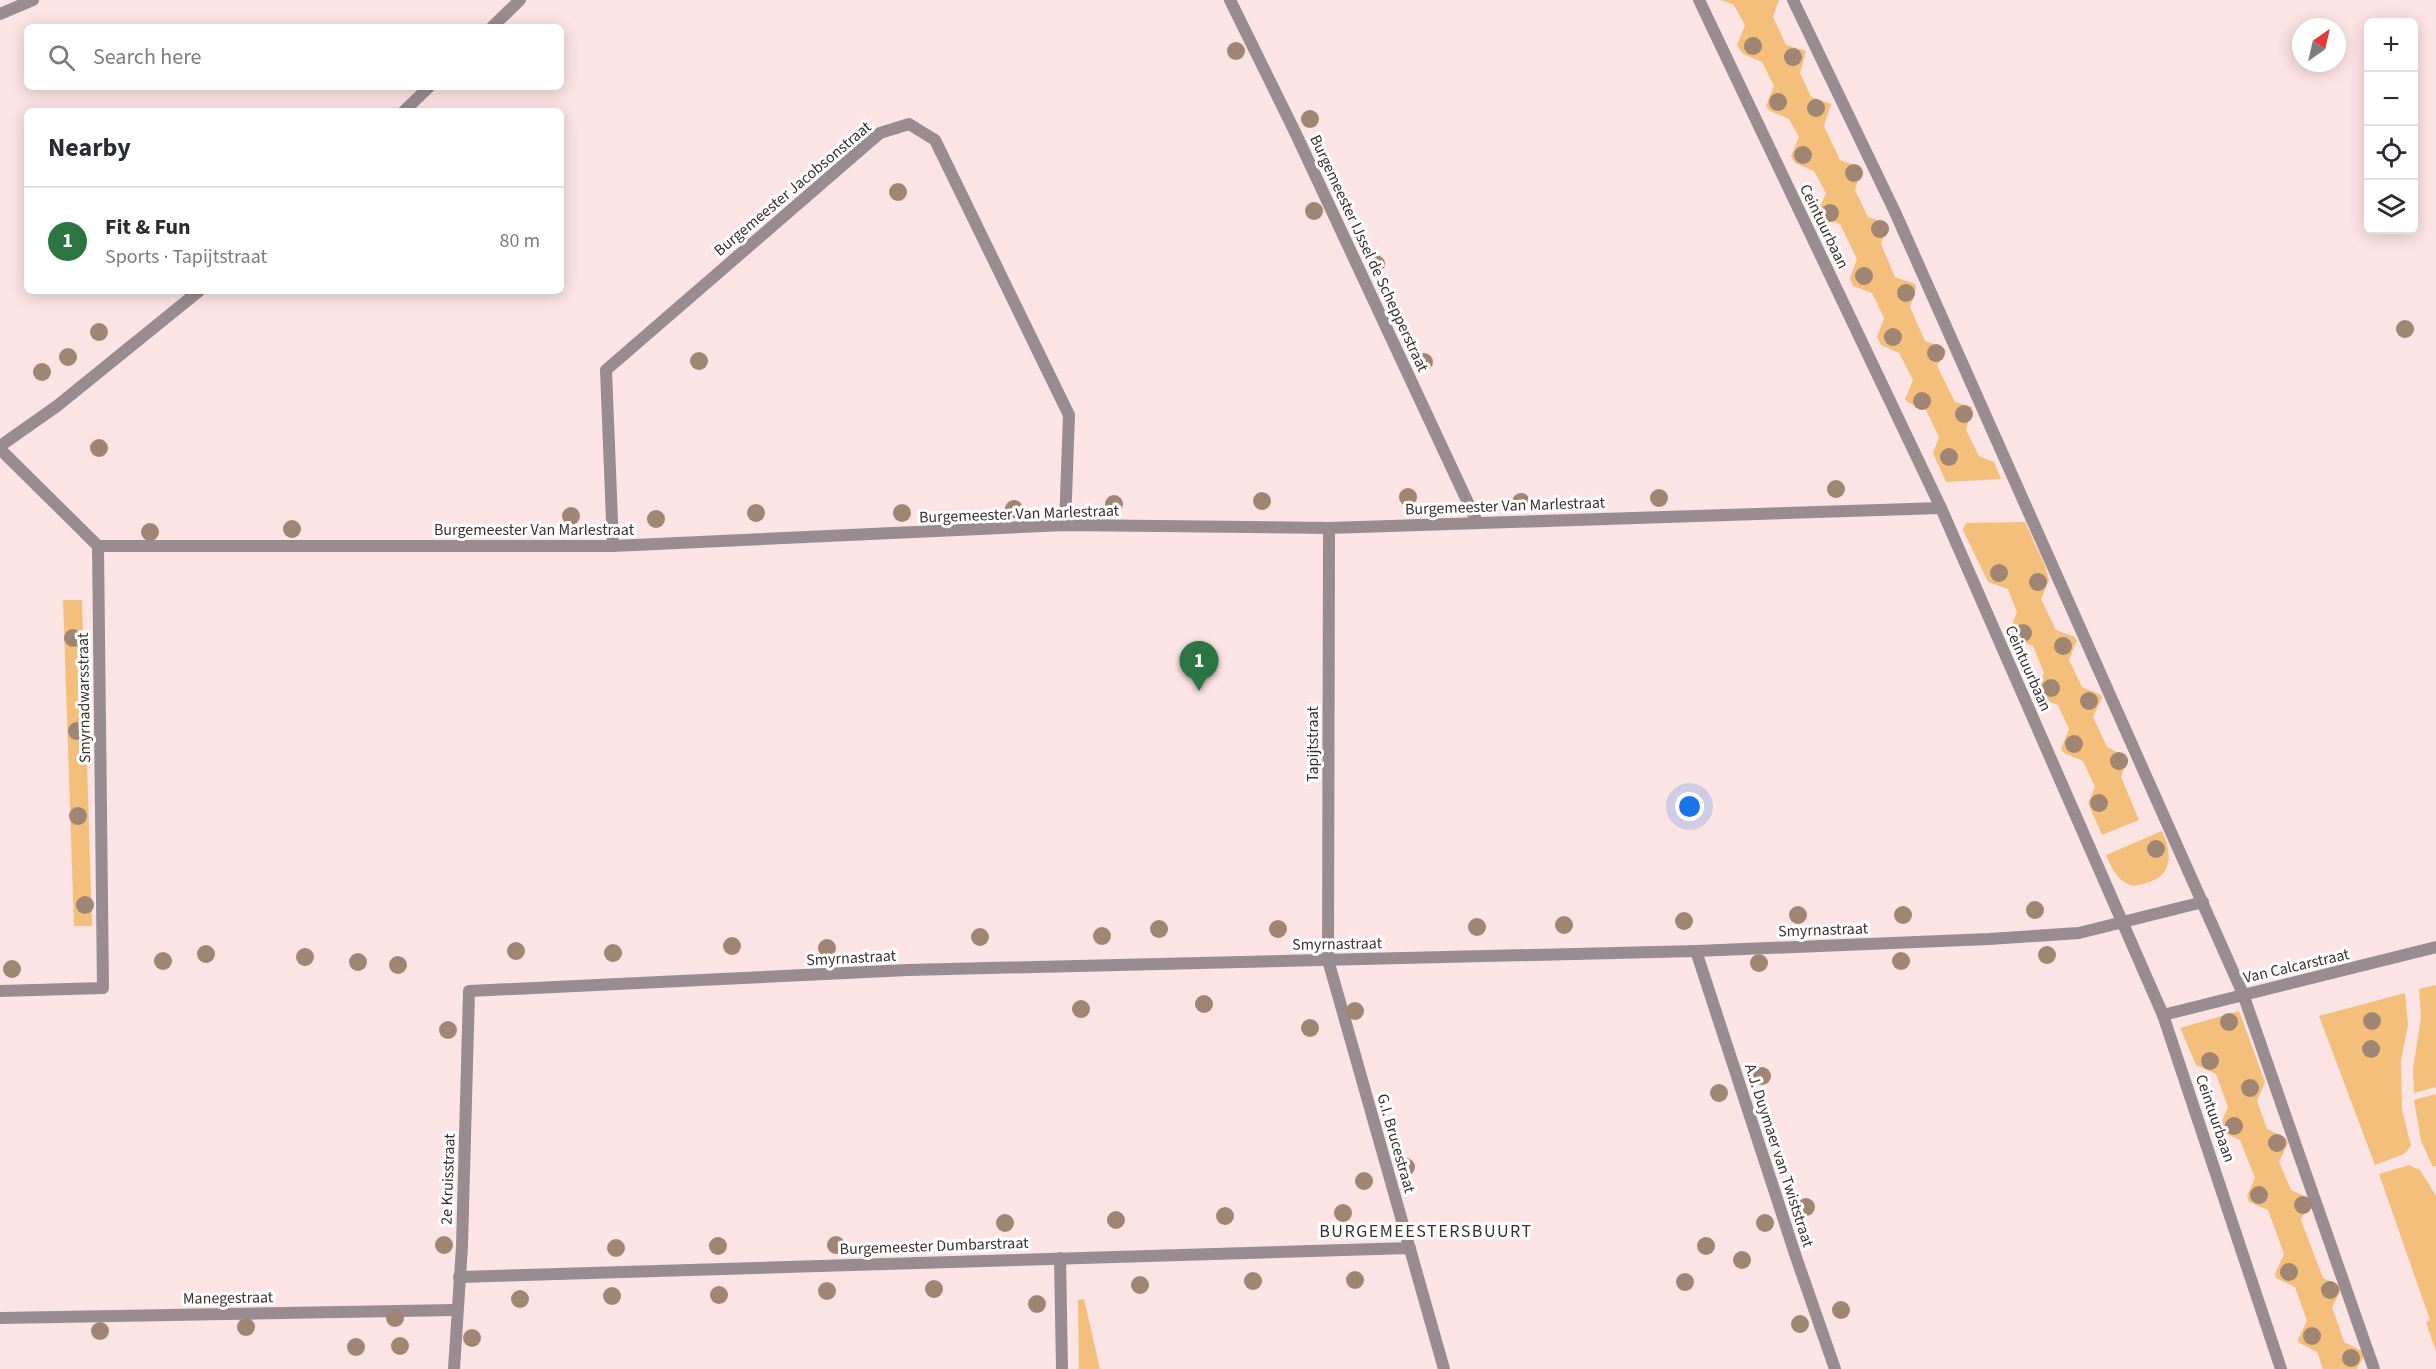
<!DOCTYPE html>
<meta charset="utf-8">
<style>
body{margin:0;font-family:"Source Sans 3",sans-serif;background:#f7f7f7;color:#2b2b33}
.controls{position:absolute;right:18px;top:18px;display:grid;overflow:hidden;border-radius:9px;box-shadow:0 3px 15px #0003}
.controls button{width:54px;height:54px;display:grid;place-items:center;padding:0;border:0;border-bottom:2px solid #e1e1e2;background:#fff;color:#2b2b33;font:30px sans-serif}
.compass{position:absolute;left:2292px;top:18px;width:54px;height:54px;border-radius:50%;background:#fff;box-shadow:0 3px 15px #0003;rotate:34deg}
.you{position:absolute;left:1690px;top:807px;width:21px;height:21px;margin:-15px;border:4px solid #fff;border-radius:50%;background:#1a73e8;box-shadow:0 0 0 9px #1a73e833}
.badge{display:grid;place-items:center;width:39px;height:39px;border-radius:50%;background:#2b7543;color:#fff;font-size:20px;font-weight:700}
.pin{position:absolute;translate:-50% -50px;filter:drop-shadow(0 2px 3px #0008)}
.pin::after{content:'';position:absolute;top:32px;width:21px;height:18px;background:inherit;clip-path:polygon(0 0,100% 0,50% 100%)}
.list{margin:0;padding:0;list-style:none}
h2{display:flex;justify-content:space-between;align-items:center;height:78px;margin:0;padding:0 24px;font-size:26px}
h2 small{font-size:20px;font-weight:400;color:#7c7c81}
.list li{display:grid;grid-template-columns:39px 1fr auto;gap:18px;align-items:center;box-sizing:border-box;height:108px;padding:0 24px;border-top:2px solid #e1e1e2}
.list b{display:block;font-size:22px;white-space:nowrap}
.list p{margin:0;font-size:20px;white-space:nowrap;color:#7c7c81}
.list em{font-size:20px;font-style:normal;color:#7c7c81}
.icon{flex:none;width:33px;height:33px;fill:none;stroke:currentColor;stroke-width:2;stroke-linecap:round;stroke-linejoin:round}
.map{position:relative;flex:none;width:2436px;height:1369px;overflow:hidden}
.search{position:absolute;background:#fff;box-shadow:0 3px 15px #0003;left:24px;top:24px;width:540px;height:66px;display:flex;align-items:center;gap:15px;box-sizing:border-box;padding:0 21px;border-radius:9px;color:#7c7c81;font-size:22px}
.panel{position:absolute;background:#fff;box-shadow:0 3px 15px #0003;left:24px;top:108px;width:540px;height:186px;border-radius:9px}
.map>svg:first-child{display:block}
.green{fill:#f4be7b}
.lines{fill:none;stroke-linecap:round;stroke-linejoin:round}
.minor{stroke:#988c90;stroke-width:12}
.tertiary{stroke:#988c90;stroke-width:12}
.tree{fill:#a08672}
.labels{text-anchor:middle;stroke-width:6;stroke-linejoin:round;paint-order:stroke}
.street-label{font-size:16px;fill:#3c3030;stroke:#fff}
.neighbourhood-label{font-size:18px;letter-spacing:1.5px;fill:#3c3030;stroke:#fff}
</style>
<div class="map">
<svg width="2436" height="1369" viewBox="0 0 2436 1369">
<rect width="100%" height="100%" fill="#fde4e4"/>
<g class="green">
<path d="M1721,0H1779L1773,17L1786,45L1806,51L1800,73L1811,97L1831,104L1824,126L1840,160L1859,167L1861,170L1855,190L1868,217L1888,224L1881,244L1895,277L1915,284L1916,288L1910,307L1925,341L1944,348L1946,351L1937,366L1955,402L1972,407L1966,430L1979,456L1994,462L2001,479L1946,482L1933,453L1939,437L1926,410L1907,402L1905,399L1913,380L1899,353L1881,345L1877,337L1884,318L1872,293L1853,286L1850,278L1857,259L1840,224L1821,217L1818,212L1826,193L1814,171L1795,163L1791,156L1799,137L1789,119L1770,111L1766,106L1774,86L1762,62L1743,54L1737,45L1745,25L1734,5Z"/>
<path d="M2025,522L2045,566L2049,580L2041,599L2056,630L2075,637L2077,640L2069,660L2082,687L2101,695L2102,698L2093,717L2107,747L2128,758L2121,777L2139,820L2102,835L2088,803L2095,787L2083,761L2064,753L2061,749L2069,729L2058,705L2039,698L2036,692L2044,673L2033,646L2013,638L2009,631L2017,612L2008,589L1988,582L1963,530L1966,523Z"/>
<path d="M63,600H82L92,926H74Z"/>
<path d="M2162,831C2172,852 2174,876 2146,883C2140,885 2134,887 2128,884C2116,879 2111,866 2106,855Z"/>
<path d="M2436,985V1087L2414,1093L2413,1069L2421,1017L2419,989Z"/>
<path d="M2405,993L2408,1025L2401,1060L2402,1110L2411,1146L2404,1154L2375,1165L2319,1016Z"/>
<path d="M2239,1011L2265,1082L2257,1101L2267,1129L2286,1138L2288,1143L2279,1162L2291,1190L2309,1198L2310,1201L2301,1220L2323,1278L2340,1286L2341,1290L2332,1307L2344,1342L2362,1351L2364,1356L2357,1369H2323L2317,1352L2299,1343L2298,1339L2307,1321L2295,1287L2276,1278L2275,1274L2284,1254L2268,1210L2249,1202L2247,1196L2255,1178L2240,1140L2222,1132L2220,1126L2228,1107L2216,1074L2196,1065L2180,1028Z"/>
<path d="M2436,1094V1166L2433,1167L2421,1141L2414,1100Z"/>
<path d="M2409,1165L2420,1170L2436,1196V1352L2426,1322L2430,1320L2379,1174Z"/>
<path d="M1084,1299L1100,1369H1079L1078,1300Z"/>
</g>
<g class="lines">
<g class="minor">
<path d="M1230,0L1295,132L1477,522"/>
<path d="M0,14L33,0"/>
<path d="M492,27L520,0"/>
<path d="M404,111L429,87"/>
<path d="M0,446L57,406L199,291"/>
<path d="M0,449L98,546L103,988L0,991"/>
<path d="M1329,528L1328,960L1444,1369"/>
<path d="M98,546H613L1065,525L1329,528L1941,508"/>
<path d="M613,546L606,370L880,133L909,124L935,140L1069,415L1065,525"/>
<path d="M1696,951L1796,1257L1835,1369"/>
<path d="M2163,1015L2436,947"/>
<path d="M1060,1258L1062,1369"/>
<path d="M459,1277L1410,1248"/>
<path d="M0,1318L456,1310"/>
<path d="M454,1369L462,1246L469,991L908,970L1696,951L1989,939L2079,933L2203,902"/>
</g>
<g class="tertiary">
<path d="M1699,0L1941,508L2163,1015L2281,1369"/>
<path d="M1793,0L1895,212L2243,994L2374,1369"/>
</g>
</g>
<g class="tree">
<circle cx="1753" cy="46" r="9"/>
<circle cx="1236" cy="51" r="9"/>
<circle cx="1793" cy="57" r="9"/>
<circle cx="1778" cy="102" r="9"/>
<circle cx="1816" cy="108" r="9"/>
<circle cx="1310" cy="119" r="9"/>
<circle cx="1803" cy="155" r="9"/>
<circle cx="1854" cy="173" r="9"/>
<circle cx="898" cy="192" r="9"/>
<circle cx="1314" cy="211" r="9"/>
<circle cx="1830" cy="213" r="9"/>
<circle cx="1880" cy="229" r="9"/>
<circle cx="1376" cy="264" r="9"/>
<circle cx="1864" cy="276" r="9"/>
<circle cx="1906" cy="293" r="9"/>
<circle cx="2405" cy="329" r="9"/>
<circle cx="99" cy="332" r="9"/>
<circle cx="1893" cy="337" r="9"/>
<circle cx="1936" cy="353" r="9"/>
<circle cx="68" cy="357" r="9"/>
<circle cx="699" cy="361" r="9"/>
<circle cx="1424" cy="362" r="9"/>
<circle cx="42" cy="372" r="9"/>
<circle cx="1922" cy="401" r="9"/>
<circle cx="1964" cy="414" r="9"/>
<circle cx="99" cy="448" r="9"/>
<circle cx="1949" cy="457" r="9"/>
<circle cx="1836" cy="489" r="9"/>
<circle cx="1408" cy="497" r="9"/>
<circle cx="1659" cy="498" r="9"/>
<circle cx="1262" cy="501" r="9"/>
<circle cx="1521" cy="502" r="9"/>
<circle cx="1114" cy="504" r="9"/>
<circle cx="1014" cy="509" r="9"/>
<circle cx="756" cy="513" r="9"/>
<circle cx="902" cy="513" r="9"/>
<circle cx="571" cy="516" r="9"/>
<circle cx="656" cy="519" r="9"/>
<circle cx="292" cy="529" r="9"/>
<circle cx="150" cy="532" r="9"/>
<circle cx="1999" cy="573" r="9"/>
<circle cx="2038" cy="582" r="9"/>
<circle cx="2023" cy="633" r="9"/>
<circle cx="73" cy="638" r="9"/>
<circle cx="2063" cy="646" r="9"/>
<circle cx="2051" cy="688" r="9"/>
<circle cx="2089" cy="701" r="9"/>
<circle cx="77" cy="731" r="9"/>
<circle cx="2074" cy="744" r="9"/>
<circle cx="2119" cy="761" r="9"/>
<circle cx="2099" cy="803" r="9"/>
<circle cx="78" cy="816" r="9"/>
<circle cx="2156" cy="849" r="9"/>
<circle cx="85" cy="905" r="9"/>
<circle cx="2035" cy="910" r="9"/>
<circle cx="1798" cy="915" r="9"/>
<circle cx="1903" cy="915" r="9"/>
<circle cx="1684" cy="921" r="9"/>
<circle cx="1564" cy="925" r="9"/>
<circle cx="1477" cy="927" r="9"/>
<circle cx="1159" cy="929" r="9"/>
<circle cx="1278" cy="929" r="9"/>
<circle cx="1102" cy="936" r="9"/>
<circle cx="980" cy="937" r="9"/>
<circle cx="732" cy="946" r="9"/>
<circle cx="827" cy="948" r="9"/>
<circle cx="516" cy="951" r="9"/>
<circle cx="613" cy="953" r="9"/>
<circle cx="206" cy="954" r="9"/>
<circle cx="2047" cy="955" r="9"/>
<circle cx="305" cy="957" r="9"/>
<circle cx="163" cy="961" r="9"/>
<circle cx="1901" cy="961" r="9"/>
<circle cx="358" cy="962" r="9"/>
<circle cx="1759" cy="963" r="9"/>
<circle cx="398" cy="965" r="9"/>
<circle cx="12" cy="969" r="9"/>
<circle cx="1204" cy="1004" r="9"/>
<circle cx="1081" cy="1009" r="9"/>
<circle cx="1355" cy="1011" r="9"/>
<circle cx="2372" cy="1021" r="9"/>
<circle cx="2229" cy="1022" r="9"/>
<circle cx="1310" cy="1028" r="9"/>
<circle cx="448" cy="1030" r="9"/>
<circle cx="2371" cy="1049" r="9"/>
<circle cx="2210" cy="1061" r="9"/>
<circle cx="1762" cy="1076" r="9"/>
<circle cx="2250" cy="1088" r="9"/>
<circle cx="1719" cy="1093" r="9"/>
<circle cx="2234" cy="1126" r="9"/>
<circle cx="2277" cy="1143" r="9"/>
<circle cx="1406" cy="1167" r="9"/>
<circle cx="1364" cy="1181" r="9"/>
<circle cx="2259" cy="1195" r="9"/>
<circle cx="2303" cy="1205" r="9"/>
<circle cx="1806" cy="1207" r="9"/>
<circle cx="1343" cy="1213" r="9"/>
<circle cx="1225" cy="1216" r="9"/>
<circle cx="1116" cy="1220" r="9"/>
<circle cx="1005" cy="1223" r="9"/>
<circle cx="1765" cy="1223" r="9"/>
<circle cx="444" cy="1245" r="9"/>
<circle cx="836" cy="1245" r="9"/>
<circle cx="718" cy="1246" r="9"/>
<circle cx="1706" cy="1246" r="9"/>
<circle cx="616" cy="1248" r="9"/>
<circle cx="1742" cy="1260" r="9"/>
<circle cx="2289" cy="1272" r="9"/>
<circle cx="1355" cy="1280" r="9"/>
<circle cx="1253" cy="1281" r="9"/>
<circle cx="1685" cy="1282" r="9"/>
<circle cx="1140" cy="1285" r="9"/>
<circle cx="934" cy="1289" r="9"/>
<circle cx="2330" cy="1290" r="9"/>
<circle cx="827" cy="1291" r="9"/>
<circle cx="719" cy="1295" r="9"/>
<circle cx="612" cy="1296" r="9"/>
<circle cx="520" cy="1299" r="9"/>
<circle cx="1037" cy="1304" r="9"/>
<circle cx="1841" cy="1310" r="9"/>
<circle cx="395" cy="1318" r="9"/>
<circle cx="1800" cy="1324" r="9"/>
<circle cx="246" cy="1327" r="9"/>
<circle cx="100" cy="1331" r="9"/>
<circle cx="2312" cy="1336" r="9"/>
<circle cx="472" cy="1338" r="9"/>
<circle cx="400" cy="1346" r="9"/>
<circle cx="356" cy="1347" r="9"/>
<circle cx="2351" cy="1358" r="9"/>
</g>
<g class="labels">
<g class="street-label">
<text transform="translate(792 188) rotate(-40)" y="6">Burgemeester Jacobsonstraat</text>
<text transform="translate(1825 226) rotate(64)" y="6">Ceintuurbaan</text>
<text transform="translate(1370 253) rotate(65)" y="6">Burgemeester IJssel de Schepperstraat</text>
<text transform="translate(1505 505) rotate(-2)" y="6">Burgemeester Van Marlestraat</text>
<text transform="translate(1019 513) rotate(-2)" y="6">Burgemeester Van Marlestraat</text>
<text x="534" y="535">Burgemeester Van Marlestraat</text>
<text transform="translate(2029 668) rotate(66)" y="6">Ceintuurbaan</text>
<text transform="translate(83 698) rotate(-91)" y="6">Smyrnadwarsstraat</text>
<text transform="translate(1312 744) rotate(-90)" y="6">Tapijtstraat</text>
<text transform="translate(1823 929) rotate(-2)" y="6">Smyrnastraat</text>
<text transform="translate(1337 943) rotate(-1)" y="6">Smyrnastraat</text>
<text transform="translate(851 957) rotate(-3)" y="6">Smyrnastraat</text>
<text transform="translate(2296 965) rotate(-13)" y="6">Van Calcarstraat</text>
<text transform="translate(2216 1118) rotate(71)" y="6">Ceintuurbaan</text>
<text transform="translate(1397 1143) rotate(74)" y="6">G.I. Brucestraat</text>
<text transform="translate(1780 1155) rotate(72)" y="6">A.J. Duymaer van Twiststraat</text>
<text transform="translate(447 1179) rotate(-88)" y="6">2e Kruisstraat</text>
<text transform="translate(934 1245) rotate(-2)" y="6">Burgemeester Dumbarstraat</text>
<text transform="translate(228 1297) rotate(-1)" y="6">Manegestraat</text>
</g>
<g class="neighbourhood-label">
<text x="1426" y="1237">BURGEMEESTERSBUURT</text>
</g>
</g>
</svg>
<div class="controls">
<button>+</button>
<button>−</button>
<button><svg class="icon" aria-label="locate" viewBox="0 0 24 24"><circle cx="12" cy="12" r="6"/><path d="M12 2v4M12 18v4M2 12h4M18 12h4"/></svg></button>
<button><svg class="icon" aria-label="layers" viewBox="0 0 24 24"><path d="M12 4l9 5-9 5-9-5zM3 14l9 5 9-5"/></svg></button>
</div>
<svg class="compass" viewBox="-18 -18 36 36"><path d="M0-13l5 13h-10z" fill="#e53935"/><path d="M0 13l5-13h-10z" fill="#7c7c81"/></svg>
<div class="you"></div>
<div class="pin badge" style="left:1199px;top:691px">1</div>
<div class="search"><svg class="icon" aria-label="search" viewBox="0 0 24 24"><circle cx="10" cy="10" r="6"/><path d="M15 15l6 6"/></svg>Search here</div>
<section class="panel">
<h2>Nearby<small></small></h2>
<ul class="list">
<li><span class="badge">1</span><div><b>Fit &amp; Fun</b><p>Sports · Tapijtstraat</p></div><em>80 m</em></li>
</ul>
</section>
</div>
